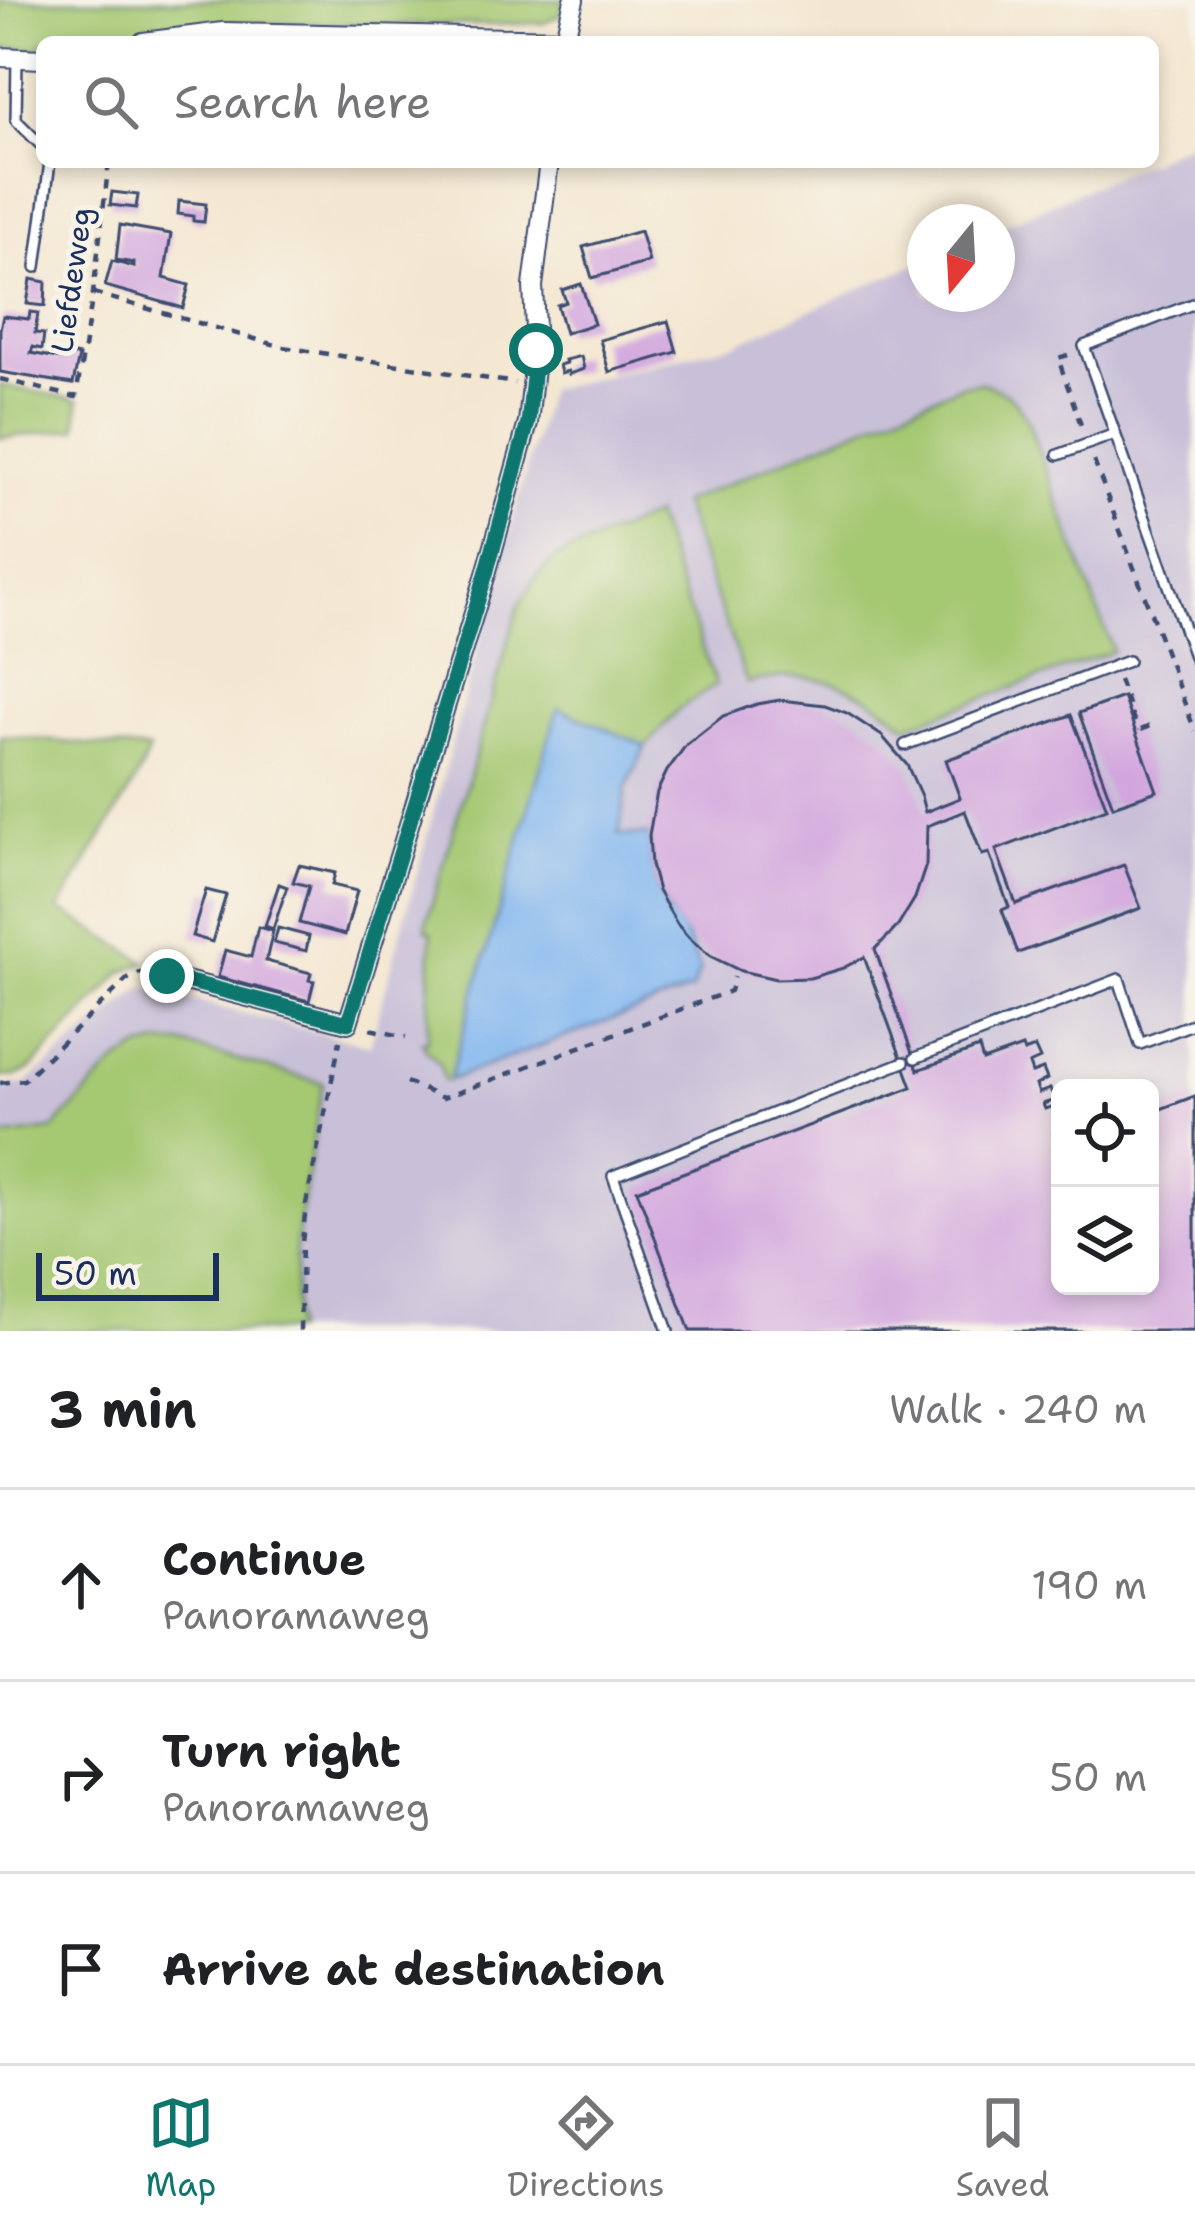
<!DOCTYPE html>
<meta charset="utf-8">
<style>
body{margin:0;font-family:"Shantell Sans",sans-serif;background:#f6f6f6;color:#202124}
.controls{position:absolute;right:36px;bottom:36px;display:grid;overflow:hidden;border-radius:18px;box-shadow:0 6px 18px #0003}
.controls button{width:108px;height:108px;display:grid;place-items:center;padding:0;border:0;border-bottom:3px solid #e0e0e0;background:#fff;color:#202124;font:60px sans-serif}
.compass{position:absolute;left:907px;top:204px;width:108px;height:108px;border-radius:50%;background:#fff;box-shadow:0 6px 18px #0003;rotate:198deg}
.scale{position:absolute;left:36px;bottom:30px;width:183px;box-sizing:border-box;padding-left:12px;border:6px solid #1b2f5e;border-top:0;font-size:33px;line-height:42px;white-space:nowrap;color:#1b2f5e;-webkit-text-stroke:9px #f7f3e8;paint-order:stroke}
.stop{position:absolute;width:36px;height:36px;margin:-27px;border:9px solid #0f766e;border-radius:50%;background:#fff}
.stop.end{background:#0f766e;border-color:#fff;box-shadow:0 3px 12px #0008}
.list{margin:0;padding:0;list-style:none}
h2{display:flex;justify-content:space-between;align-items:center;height:156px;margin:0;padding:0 48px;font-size:51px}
h2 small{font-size:39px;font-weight:400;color:#757577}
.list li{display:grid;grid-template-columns:78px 1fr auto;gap:36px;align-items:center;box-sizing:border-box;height:192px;padding:0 48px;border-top:3px solid #e0e0e0}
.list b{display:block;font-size:45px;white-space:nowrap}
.list p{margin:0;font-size:39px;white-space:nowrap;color:#757577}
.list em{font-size:39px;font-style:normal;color:#757577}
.icon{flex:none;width:66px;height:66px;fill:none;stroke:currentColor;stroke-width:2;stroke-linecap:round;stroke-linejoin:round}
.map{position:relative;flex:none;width:1195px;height:1331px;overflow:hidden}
.search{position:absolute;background:#fff;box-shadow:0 6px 18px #0003;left:36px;right:36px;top:36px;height:132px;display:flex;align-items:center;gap:30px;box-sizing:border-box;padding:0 42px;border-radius:18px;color:#757577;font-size:45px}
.sheet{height:732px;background:#fff}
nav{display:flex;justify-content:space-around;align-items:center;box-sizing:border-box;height:168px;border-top:3px solid #e0e0e0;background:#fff;font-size:33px;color:#757577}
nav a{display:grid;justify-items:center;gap:6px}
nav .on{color:#0f766e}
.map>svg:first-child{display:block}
.industrial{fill:#c8bfd8;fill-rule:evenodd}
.green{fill:#a5c872;stroke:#607c68;stroke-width:3}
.water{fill:#83b7f0;stroke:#4f73a7;stroke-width:3}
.building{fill:#d1a5de}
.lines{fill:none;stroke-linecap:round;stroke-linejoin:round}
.service-casing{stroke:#3c4b6f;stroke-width:14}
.minor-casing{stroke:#3c4b6f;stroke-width:22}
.path{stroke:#3c4b6f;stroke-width:4.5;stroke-dasharray:9 9;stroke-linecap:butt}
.service{stroke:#fff;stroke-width:9}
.minor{stroke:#fff;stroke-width:18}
.route{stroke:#0f766e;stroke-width:15}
.labels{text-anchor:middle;stroke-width:10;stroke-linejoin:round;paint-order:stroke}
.street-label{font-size:30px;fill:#1b2f5e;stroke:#f7f3e8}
</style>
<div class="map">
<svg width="1195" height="1331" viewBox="0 0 1195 1331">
<rect width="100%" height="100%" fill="#f7f3e8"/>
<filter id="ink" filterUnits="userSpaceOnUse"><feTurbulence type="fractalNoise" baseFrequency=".00833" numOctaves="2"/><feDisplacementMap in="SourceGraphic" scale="24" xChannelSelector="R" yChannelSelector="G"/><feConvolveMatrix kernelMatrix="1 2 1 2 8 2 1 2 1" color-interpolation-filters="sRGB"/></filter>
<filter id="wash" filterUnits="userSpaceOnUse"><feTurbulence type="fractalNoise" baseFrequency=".004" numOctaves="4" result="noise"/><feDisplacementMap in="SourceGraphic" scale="48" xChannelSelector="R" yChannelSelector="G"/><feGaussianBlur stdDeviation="2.7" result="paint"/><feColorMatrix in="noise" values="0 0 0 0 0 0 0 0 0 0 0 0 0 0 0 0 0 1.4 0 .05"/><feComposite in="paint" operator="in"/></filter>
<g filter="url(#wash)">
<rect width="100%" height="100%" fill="#f4e7d1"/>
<path class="industrial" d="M1195,140V1331H0V1086L25,1084L143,987L370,1046L548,390L734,344L925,260V294H997V228L1146,162H1153V159ZM1060,1088H1150V1286H1060Z"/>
<g class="green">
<path d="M0,0H564L560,15L544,23L494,25L220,23L90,42H42V48L4,49L0,48Z"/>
<path d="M982,383C1006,390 1017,399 1028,422L1113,651L907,726C859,684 811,667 747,683L682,503L962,385Z"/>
<path d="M0,385L79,400L77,429L0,438Z"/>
<path d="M654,515L716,685L679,709L646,746L558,708L449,1080L444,1081C441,1057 428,1058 422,1041H427L432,932L426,930L427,921L519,605L536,577L556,558Z"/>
<path d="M0,736L149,750L137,778L59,909L146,962L122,972L30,1070L16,1076L0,1077Z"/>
<path d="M160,1044H180L323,1083L296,1242L294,1331H0V1137L52,1130L114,1065L138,1049Z"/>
</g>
<path class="water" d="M558,708L646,746L626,789L619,835H649L651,865L658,891L671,915L684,932L700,970L692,990L449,1080Z"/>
<g id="blocks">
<g class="building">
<path d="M112,192L138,195L136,208L110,205Z"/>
<path d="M179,201L206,204L204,222L193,221V216L178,214Z"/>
<path d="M120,225L171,234L164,278L189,285L183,308L105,286L112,261L134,267V263L116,260Z"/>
<path d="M640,231L649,262L592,278L583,247Z"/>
<path d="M31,279L46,282L45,306L27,304Z"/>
<path d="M581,284L594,324L565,333L557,305L566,302L562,290Z"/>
<path d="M30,312L38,313L35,333L44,334L42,349L33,347L31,353L62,359L63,353L79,356L73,384L0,372V329L3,316L29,319Z"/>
<path d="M668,321L677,352L609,372L600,340Z"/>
<path d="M581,356L584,369L569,374L568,371L561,373L559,365L566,363L565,360Z"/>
<path d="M1123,697L1157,791L1113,806L1079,713Z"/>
<path d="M780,700L825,705L847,713L882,736L907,765L921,796L925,812L960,798L946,760L1071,715L1107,808L996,850L1016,904L1124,865L1141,908L1018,953L1002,910L1009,907L989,853L982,855L965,811L927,826L926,865L915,898L898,926L875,949L918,1070L979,1048L983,1061L1022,1047L1024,1052L1035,1048L1040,1059L1029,1064L1032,1073L1043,1069L1047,1079L1036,1085L1039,1093L1050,1089L1055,1100L1043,1104L1045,1109L1055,1106L1060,1121V1131L1053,1134L1060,1146V1286H1150V1113L1195,1096V1331H690L637,1190L912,1087L864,957L843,968L810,978L776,979L741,971L710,956L689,938L677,924L658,891L651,865L649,835L657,792L667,771L686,745L723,716L757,704Z"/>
<path d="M299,865L335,873L332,885L357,891L345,935L299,923L309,886L293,882Z"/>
<path d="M279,884L287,887L273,929L265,926Z"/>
<path d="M206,890L226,895L212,942L192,936Z"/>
<path d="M258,927L273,931L266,961L311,973L309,980L314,981L309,1001L218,977L225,950L251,957Z"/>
<path d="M278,928L309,936L306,951L274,943Z"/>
</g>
</g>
</g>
<g filter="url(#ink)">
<use href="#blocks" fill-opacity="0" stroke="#3c4b6f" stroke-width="3"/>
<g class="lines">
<defs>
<g id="service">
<path d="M17,59L16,120L42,146"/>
<path d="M36,267L50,162"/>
<path d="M1195,303L1084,346L1195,659"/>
<path d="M1058,455L1115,434"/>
<path d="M905,745L1128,661"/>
<path d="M915,1058L1119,979L1140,1044L1195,1023"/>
<path d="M668,1331L613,1176L904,1062"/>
</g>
<g id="minor">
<path d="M143,42L223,32L564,39"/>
<path d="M564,42L574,0"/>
<path d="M0,57L42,59"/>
<path d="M167,976L348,1023L486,574L528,423L536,350L533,286L549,162"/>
</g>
</defs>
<use href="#service" class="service-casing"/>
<use href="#minor" class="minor-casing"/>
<g class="path">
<path d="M93,293L283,347L515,383"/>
<path d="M1068,355L1058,358L1082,428"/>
<path d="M0,379L76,397L93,293L109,162"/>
<path d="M1094,461L1195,731"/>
<path d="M1119,680L1138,731"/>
<path d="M1141,730L1152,725"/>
<path d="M370,1029L406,1037"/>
<path d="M406,1082L443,1098L730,991L734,977"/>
<path d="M0,1083L24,1080L126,980L140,973H150"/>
<path d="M300,1331L302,1243L306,1204L340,1041"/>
</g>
<use href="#service" class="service"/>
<use href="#minor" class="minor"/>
</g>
</g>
<g class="lines" filter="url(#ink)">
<path class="route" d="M167,976L348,1023L486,574L528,423L536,350"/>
</g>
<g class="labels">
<g class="street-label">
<text transform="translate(72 280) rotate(-82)" y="10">Liefdeweg</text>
</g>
</g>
</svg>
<div class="controls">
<button><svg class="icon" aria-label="locate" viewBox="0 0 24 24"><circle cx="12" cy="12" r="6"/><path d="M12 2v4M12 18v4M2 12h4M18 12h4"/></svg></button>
<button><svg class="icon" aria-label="layers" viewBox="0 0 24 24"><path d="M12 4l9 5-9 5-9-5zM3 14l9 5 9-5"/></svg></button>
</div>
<svg class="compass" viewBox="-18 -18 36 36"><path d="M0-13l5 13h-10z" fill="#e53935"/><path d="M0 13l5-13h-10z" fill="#757577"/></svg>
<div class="scale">50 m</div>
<div class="stop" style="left:536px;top:350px"></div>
<div class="stop end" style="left:167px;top:976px"></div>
<div class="search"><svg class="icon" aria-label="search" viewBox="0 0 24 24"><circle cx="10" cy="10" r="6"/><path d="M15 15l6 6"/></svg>Search here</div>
</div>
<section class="sheet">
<h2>3 min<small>Walk · 240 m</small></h2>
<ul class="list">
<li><svg class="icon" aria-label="ahead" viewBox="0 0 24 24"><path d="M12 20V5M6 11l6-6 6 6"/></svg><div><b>Continue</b><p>Panoramaweg</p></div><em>190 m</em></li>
<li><svg class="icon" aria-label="right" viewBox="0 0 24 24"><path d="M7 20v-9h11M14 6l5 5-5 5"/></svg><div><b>Turn right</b><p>Panoramaweg</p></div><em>50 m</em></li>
<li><svg class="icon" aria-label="arrive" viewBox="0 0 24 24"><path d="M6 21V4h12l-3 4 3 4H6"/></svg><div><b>Arrive at destination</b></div></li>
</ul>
</section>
<nav>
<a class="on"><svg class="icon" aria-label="map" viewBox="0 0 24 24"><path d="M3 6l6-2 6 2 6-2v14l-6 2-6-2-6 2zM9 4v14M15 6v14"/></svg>Map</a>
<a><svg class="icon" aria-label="directions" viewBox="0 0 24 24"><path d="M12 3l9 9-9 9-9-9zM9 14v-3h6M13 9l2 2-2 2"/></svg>Directions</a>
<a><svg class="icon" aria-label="saved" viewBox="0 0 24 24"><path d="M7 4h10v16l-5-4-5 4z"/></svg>Saved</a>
</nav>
